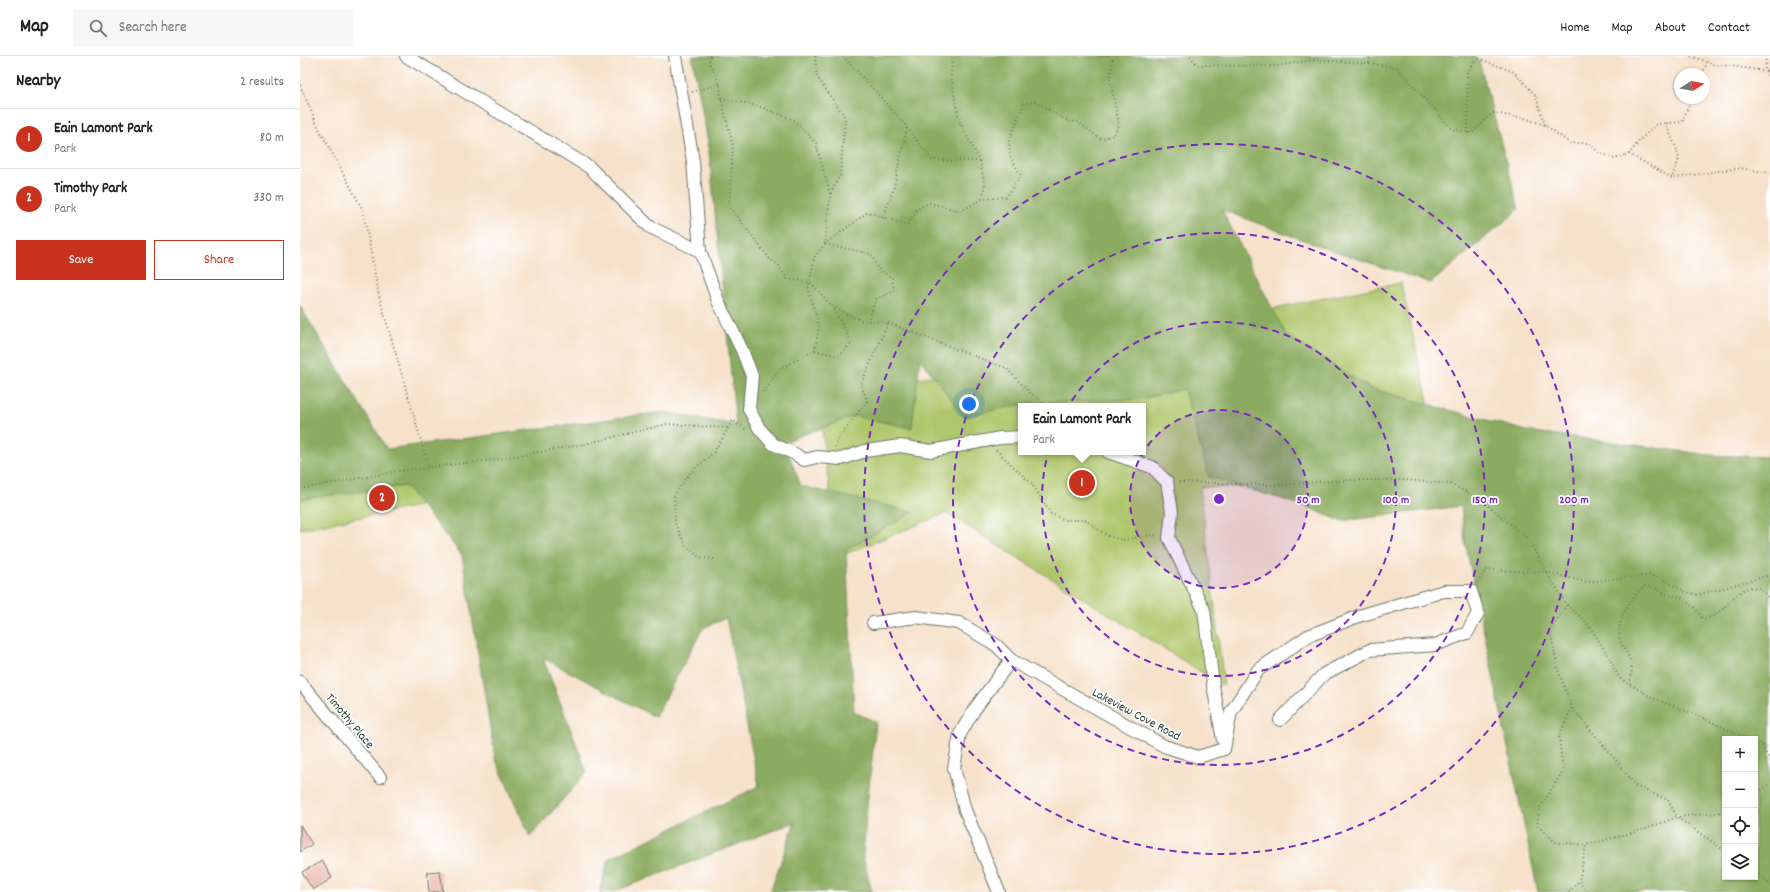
<!DOCTYPE html>
<meta charset="utf-8">
<style>
body{margin:0;font-family:Dekko,sans-serif;background:#f6f6f6;color:#202124}
.controls{position:absolute;right:12px;bottom:12px;display:grid;overflow:hidden;border-radius:0px;box-shadow:0 1px 3px #0004}
.controls button{width:36px;height:36px;display:grid;place-items:center;padding:0;border:0;border-bottom:1px solid #e0e0e0;background:#fff;color:#202124;font:20px sans-serif}
.compass{position:absolute;left:1374px;top:12px;width:36px;height:36px;border-radius:50%;background:#fff;box-shadow:0 1px 3px #0004;rotate:79deg}
.you{position:absolute;left:669px;top:348px;width:14px;height:14px;margin:-10px;border:3px solid #fff;border-radius:50%;background:#1a73e8;box-shadow:0 0 0 6px #1a73e833}
.badge{display:grid;place-items:center;width:26px;height:26px;border-radius:50%;background:#c8321e;color:#fff;font-size:13px;font-weight:700}
.pin{position:absolute;translate:-50% -50%;border:2px solid #fff;box-shadow:0 1px 4px #0006}
.popup{position:absolute;left:718px;top:347px;width:128px;height:52px;box-sizing:border-box;display:grid;place-content:center;border-radius:0px;background:#fff;filter:drop-shadow(0 1px 3px #0005);font-size:13px;white-space:nowrap;color:#757577}
.popup b{font-size:15px;color:#202124}
.popup::after{content:'';position:absolute;left:50%;top:100%;margin-left:-8px;border:8px solid transparent;border-top-color:#fff}
.list{margin:0;padding:0;list-style:none}
h2{display:flex;justify-content:space-between;align-items:center;height:52px;margin:0;padding:0 16px;font-size:17px}
h2 small{font-size:13px;font-weight:400;color:#757577}
.list li{display:grid;grid-template-columns:26px 1fr auto;gap:12px;align-items:center;box-sizing:border-box;height:60px;padding:0 16px;border-top:1px solid #e0e0e0}
.list b{display:block;font-size:15px;white-space:nowrap}
.list p{margin:0;font-size:13px;white-space:nowrap;color:#757577}
.list em{font-size:13px;font-style:normal;color:#757577}
.actions{display:flex;gap:8px;padding:12px 16px}
.actions a{flex:1;padding:9px 0;border:1px solid #c8321e;border-radius:0px;text-align:center;font-size:14px;color:#c8321e}
.actions .main{background:#c8321e;color:#fff}
.icon{flex:none;width:22px;height:22px;fill:none;stroke:currentColor;stroke-width:2;stroke-linecap:round;stroke-linejoin:round}
.map{position:relative;flex:none;width:1470px;height:836px;overflow:hidden}
header{display:flex;align-items:center;gap:24px;box-sizing:border-box;height:56px;padding:0 20px;background:#fff;border-bottom:1px solid #e0e0e0}
header strong{font-size:19px}
nav{display:flex;gap:22px;margin-inline-start:auto;font-size:14px}
.search{width:280px;height:36px;background:#f6f6f6;display:flex;align-items:center;gap:10px;box-sizing:border-box;padding:0 14px;border-radius:0px;color:#757577;font-size:15px}
main{display:flex}
aside{flex:1;background:#fff}
.map>svg:first-child{display:block}
.green{fill:#afc76c;stroke:#678250;fill-rule:evenodd}
.forest{fill:#8bac60;stroke:#55744a;fill-rule:evenodd}
.building{fill:#e6a7a0}
.lines{fill:none;stroke-linecap:round;stroke-linejoin:round}
.minor-casing{stroke:#6a7668;stroke-width:14}
.path{stroke:#6a7668;stroke-width:2;stroke-dasharray:1 3;stroke-linecap:butt}
.minor{stroke:#fff;stroke-width:12}
.ring{fill:none;stroke:#7b2cbf;stroke-width:2;stroke-dasharray:7 5}
.labels{text-anchor:middle;stroke-width:3.5;stroke-linejoin:round;paint-order:stroke}
.street-label{font-size:13px;fill:#1f3d34;stroke:#fff}
.centre{fill:#7b2cbf;stroke:#fff;stroke-width:2}
.ring-label{font-size:12px;text-anchor:middle;font-weight:bold;fill:#7b2cbf;stroke:#fff;stroke-width:3.5;stroke-linejoin:round;paint-order:stroke}
</style>
<header>
<strong>Map</strong>
<div class="search"><svg class="icon" aria-label="search" viewBox="0 0 24 24"><circle cx="10" cy="10" r="6"/><path d="M15 15l6 6"/></svg>Search here</div>
<nav><a>Home</a><a>Map</a><a>About</a><a>Contact</a></nav>
</header>
<main>
<aside>
<h2>Nearby<small>2 results</small></h2>
<ul class="list">
<li><span class="badge">1</span><div><b>Eain Lamont Park</b><p>Park</p></div><em>80 m</em></li>
<li><span class="badge">2</span><div><b>Timothy Park</b><p>Park</p></div><em>330 m</em></li>
</ul>
<div class="actions"><a class="main">Save</a><a>Share</a></div>
</aside>
<div class="map">
<svg width="1470" height="836" viewBox="0 0 1470 836">
<rect width="100%" height="100%" fill="#fff"/>
<filter id="ink" filterUnits="userSpaceOnUse"><feTurbulence type="fractalNoise" baseFrequency=".025" numOctaves="2"/><feDisplacementMap in="SourceGraphic" scale="8" xChannelSelector="R" yChannelSelector="G"/><feConvolveMatrix kernelMatrix="1 2 1 2 8 2 1 2 1" color-interpolation-filters="sRGB"/></filter>
<filter id="wash" filterUnits="userSpaceOnUse"><feTurbulence type="fractalNoise" baseFrequency=".012" numOctaves="4" result="noise"/><feDisplacementMap in="SourceGraphic" scale="16" xChannelSelector="R" yChannelSelector="G"/><feGaussianBlur stdDeviation="0.9" result="paint"/><feColorMatrix in="noise" values="0 0 0 0 0 0 0 0 0 0 0 0 0 0 0 0 0 1.4 0 .05"/><feComposite in="paint" operator="in"/></filter>
<g filter="url(#wash)">
<rect width="100%" height="100%" fill="#f6e1ca"/>
<g class="green">
<path d="M1101,227L1148,433L900,431L924,630L646,457L538,501L518,342ZM721,350H843V396H721Z"/>
<path d="M161,412L165,441L0,473V444Z"/>
</g>
<path class="forest" d="M392,0H1174L1179,5L1219,153L1131,227L1025,192L922,154L986,279L1069,332L1227,375L1410,399L1470,401V836H1238L1165,485L1161,450L1041,465L1004,450L909,421L884,333L841,343L724,348L664,360L620,303L612,372L554,360L484,386L501,430L613,456L546,494L554,656L576,666L566,759L563,801L572,836H470L495,766L313,836H299L309,803L459,730L426,562L403,572L355,661L243,602L287,716L230,781L195,702L162,499L105,430L0,443V250L87,393L363,356L436,369L408,86ZM1425,683H1455V821H1425Z"/>
<g id="blocks">
<g class="building">
<path d="M0,769L12,788L0,796Z"/>
<path d="M22,805L32,822L13,834L2,816Z"/>
<path d="M140,815L143,836H129L127,816Z"/>
</g>
</g>
</g>
<g filter="url(#ink)">
<use href="#blocks" fill-opacity="0" stroke="#6a7668" stroke-width="1"/>
<g class="lines">
<defs>
<g id="minor">
<path d="M106,0L289,111L350,171L400,195L393,105L375,0"/>
<path d="M400,195L418,245L442,294L452,320L449,353L459,372L473,388L495,398L504,404L517,401L541,403L565,395L600,390L631,395L700,382L721,381"/>
<path d="M808,396L852,411L867,426L872,456L869,482L904,554L913,629L923,684"/>
<path d="M573,567L616,561L659,567L696,589L711,604"/>
<path d="M0,626L80,721"/>
<path d="M924,693L931,656L958,614L1008,580L1059,560L1144,535H1171L1178,557L1167,577L1135,589L1070,594L1024,618L980,664"/>
<path d="M699,836L665,754L654,712L660,678L674,654L711,604L864,690L898,701L924,693"/>
</g>
</defs>
<use href="#minor" class="minor-casing"/>
<g class="path">
<path d="M410,0L409,6L420,28L421,42L433,89L429,150L469,202L479,210L487,223L510,226L533,251L560,264L588,267L561,328L567,345L538,383L535,391"/>
<path d="M515,0L517,21L545,61L540,119L530,139L525,188L571,198L577,212L592,222L594,235L576,243L568,265"/>
<path d="M543,0L602,65L632,104L680,105L659,65L651,19L652,0"/>
<path d="M890,0L897,9L976,10L1013,4L1069,7L1097,12L1152,73L1172,77L1193,57L1224,62L1245,69L1270,87H1288L1299,96L1314,103L1329,98L1341,83L1357,68L1382,66L1392,42"/>
<path d="M1391,0L1415,9L1432,10L1465,15L1470,24"/>
<path d="M1466,0L1465,15L1470,14"/>
<path d="M1069,7L1070,0"/>
<path d="M1402,18L1407,7"/>
<path d="M0,29L18,71L63,154L79,240L129,412"/>
<path d="M392,36L420,28"/>
<path d="M421,42L458,50L494,64L516,87L530,138"/>
<path d="M1365,67L1376,91L1379,103L1372,122"/>
<path d="M1168,77L1167,16L1177,2L1214,16L1236,40L1245,69"/>
<path d="M1329,98L1372,122L1440,112L1470,117"/>
<path d="M680,105L685,130L682,143"/>
<path d="M583,162L593,135L607,72"/>
<path d="M588,267L706,312L731,338L749,350"/>
<path d="M515,294L538,300L552,287L533,252"/>
<path d="M463,336L481,312L515,294L519,271L508,231L515,200L525,188L568,156L607,169L617,153L629,147L660,155L682,143L706,141L721,120L710,100L709,85L724,47L736,46L768,65L778,66L801,83L814,79L819,69L810,24L813,0"/>
<path d="M696,394L732,428L751,458L765,464H785L808,480L823,484L853,479L858,480"/>
<path d="M879,426L975,429L1052,424H1105L1151,428L1183,445L1229,484L1246,516L1267,549L1287,567L1308,599L1319,622L1355,643L1392,657L1448,683"/>
<path d="M0,433L99,415L199,403L285,388L367,368L428,372"/>
<path d="M414,503L399,501L386,490L375,467L374,439L390,417L414,396L433,364L447,375"/>
<path d="M1177,527L1186,514L1246,516L1286,526L1350,519L1361,522L1386,536L1398,539L1470,519"/>
<path d="M1267,549L1250,574L1258,614L1272,652L1315,703L1335,730L1368,744L1377,761L1425,795"/>
<path d="M1330,628C1331,621 1333,611 1330,604C1328,597 1322,592 1320,584C1315,563 1331,543 1345,530L1355,532L1367,539L1381,541L1395,552L1402,562C1424,565 1437,524 1458,532C1462,534 1467,540 1470,543"/>
<path d="M1272,652L1259,680L1263,715L1240,752L1237,769L1255,786L1286,789"/>
<path d="M1455,686L1470,692"/>
<path d="M1462,690L1470,705"/>
<path d="M1455,739L1470,728"/>
<path d="M1455,816L1470,827"/>
<path d="M1269,836L1279,825"/>
<path d="M1287,836L1279,825L1286,789L1346,773L1377,761L1425,756"/>
</g>
<use href="#minor" class="minor"/>
</g>
</g>
<circle cx="919" cy="443" r="89" fill="#7b2cbf" fill-opacity=".12"/>
<g class="ring">
<circle cx="919" cy="443" r="89"/>
<circle cx="919" cy="443" r="177"/>
<circle cx="919" cy="443" r="266"/>
<circle cx="919" cy="443" r="355"/>
</g>
<g class="labels">
<g class="street-label">
<text transform="translate(837 657) rotate(28)" y="5">Lakeview Cove Road</text>
<text transform="translate(51 664) rotate(50)" y="5">Timothy Place</text>
</g>
</g>
<circle cx="919" cy="443" r="6" class="centre"/>
<g class="ring-label">
<text x="1008" y="447">50 m</text>
<text x="1096" y="447">100 m</text>
<text x="1185" y="447">150 m</text>
<text x="1274" y="447">200 m</text>
</g>
</svg>
<div class="controls">
<button>+</button>
<button>−</button>
<button><svg class="icon" aria-label="locate" viewBox="0 0 24 24"><circle cx="12" cy="12" r="6"/><path d="M12 2v4M12 18v4M2 12h4M18 12h4"/></svg></button>
<button><svg class="icon" aria-label="layers" viewBox="0 0 24 24"><path d="M12 4l9 5-9 5-9-5zM3 14l9 5 9-5"/></svg></button>
</div>
<svg class="compass" viewBox="-18 -18 36 36"><path d="M0-13l5 13h-10z" fill="#e53935"/><path d="M0 13l5-13h-10z" fill="#757577"/></svg>
<div class="you"></div>
<div class="pin badge" style="left:782px;top:427px">1</div>
<div class="popup"><b>Eain Lamont Park</b>Park</div>
<div class="pin badge" style="left:82px;top:442px">2</div>
</div>
</main>
